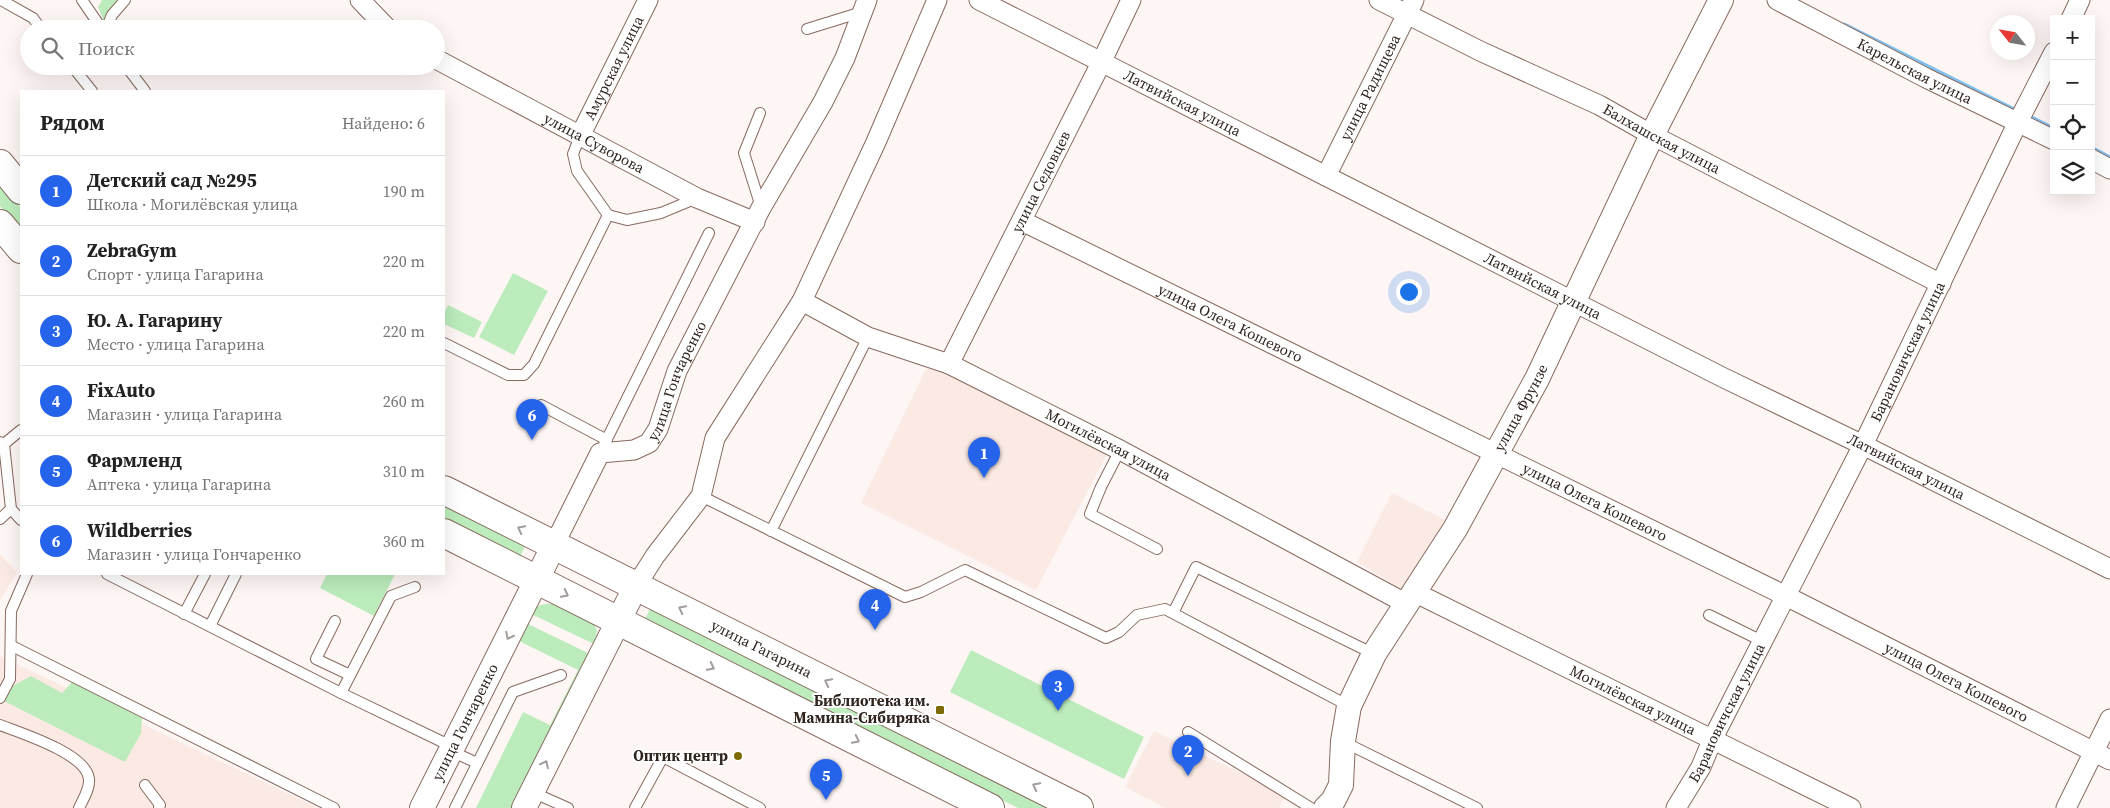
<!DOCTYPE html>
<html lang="ru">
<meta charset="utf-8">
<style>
body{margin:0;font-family:"Source Serif 4",serif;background:#f6f6f6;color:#222}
.controls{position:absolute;right:15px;top:15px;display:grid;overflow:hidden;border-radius:0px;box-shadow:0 5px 20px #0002}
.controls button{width:45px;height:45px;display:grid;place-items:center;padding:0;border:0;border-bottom:1px solid #e0e0e0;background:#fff;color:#222;font:25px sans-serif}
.compass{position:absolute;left:1990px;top:15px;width:45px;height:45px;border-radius:50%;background:#fff;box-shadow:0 5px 20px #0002;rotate:301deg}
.you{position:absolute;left:1408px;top:291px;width:18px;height:18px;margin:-12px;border:4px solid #fff;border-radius:50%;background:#1a73e8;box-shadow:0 0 0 8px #1a73e833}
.badge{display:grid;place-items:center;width:32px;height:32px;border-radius:50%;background:#2563eb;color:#fff;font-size:16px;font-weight:700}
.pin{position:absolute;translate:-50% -41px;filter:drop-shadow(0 1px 2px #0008)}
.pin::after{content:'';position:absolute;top:26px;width:18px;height:15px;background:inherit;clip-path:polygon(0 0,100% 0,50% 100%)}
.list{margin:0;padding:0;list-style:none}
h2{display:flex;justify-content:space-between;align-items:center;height:65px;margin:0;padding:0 20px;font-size:21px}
h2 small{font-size:16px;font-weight:400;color:#767676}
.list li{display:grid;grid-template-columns:32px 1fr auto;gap:15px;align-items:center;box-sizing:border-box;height:70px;padding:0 20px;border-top:1px solid #e0e0e0}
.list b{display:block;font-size:19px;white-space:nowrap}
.list p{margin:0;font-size:16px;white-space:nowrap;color:#767676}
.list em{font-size:16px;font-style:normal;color:#767676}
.icon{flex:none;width:28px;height:28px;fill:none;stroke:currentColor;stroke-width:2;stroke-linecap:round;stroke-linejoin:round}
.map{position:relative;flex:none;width:2110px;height:808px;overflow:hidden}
.search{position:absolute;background:#fff;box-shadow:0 5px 20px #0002;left:20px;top:20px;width:425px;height:55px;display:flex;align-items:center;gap:12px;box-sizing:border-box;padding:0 18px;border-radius:28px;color:#767676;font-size:19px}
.panel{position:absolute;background:#fff;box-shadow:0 5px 20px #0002;left:20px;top:90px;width:425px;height:485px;border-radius:0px}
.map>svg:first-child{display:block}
.built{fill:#fbe9e3}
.green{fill:#bcecbc}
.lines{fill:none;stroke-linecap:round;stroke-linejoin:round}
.stream{stroke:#80c0f0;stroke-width:5}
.service-casing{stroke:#886a5f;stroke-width:12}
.minor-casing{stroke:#886a5f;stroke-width:21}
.tertiary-casing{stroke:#886a5f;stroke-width:26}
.secondary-casing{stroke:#886a5f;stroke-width:30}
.service{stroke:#fff;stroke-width:10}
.minor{stroke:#fff;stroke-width:19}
.tertiary{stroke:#fff;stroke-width:24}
.secondary{stroke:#fff;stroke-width:28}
.oneway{stroke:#a29c9a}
.poi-dot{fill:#7e6a02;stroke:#fff;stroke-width:2}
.labels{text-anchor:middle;stroke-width:4;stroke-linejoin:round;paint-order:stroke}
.street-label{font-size:15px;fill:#30241f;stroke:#fff}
.poi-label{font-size:15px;font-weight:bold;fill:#30241f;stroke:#fff;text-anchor:end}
</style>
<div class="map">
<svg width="2110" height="808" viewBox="0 0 2110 808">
<rect width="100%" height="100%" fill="#fdf6f4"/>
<g class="built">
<path d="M926,369L950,371L1108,452L1036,590L861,503Z"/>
<path d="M1392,493L1451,523L1402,589L1357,562Z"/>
<path d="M0,554L17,573L0,600Z"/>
<path d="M0,656L318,808H0Z"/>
<path d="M1154,731L1286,795L1279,808H1165L1125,787Z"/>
</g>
<g class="green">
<path d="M102,0H118L106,15L104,21L98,7Z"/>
<path d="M0,182L21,208V232L0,206Z"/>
<path d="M513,273L548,291L514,355L479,337Z"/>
<path d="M448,305L482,322L474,338L444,324V313Z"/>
<path d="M444,503L526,545L519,558L444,520Z"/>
<path d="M327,574H395L374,616L320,588Z"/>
<path d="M545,604H553L594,624L597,631L594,644L531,614L537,606Z"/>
<path d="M651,607L1052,808H1018L644,621Z"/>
<path d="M524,622L590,654L517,808H476L523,712L550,725L578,670L517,640Z"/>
<path d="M971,650L1144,737L1124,779L950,692Z"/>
<path d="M31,676L62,693L72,682L142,718L141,733L125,762L4,701L11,687Z"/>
</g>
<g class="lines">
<g class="stream">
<path d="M1844,25L2018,112"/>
<path d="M2026,115L2051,128"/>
<path d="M2091,148L2110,158"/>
</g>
<defs>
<g id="service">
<path d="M1,0L33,18L41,29"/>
<path d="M82,0L102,29"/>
<path d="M106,29L112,15L125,0"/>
<path d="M807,29L862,12"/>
<path d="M72,66L92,91"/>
<path d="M126,66L145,91"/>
<path d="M760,113L744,153L761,207"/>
<path d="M580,136L573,154L577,171L608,215"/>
<path d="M444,343L508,375H524L534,364L608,215L627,220L661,213L697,198"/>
<path d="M541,405L607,440"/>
<path d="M0,442L4,444L11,509L21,520"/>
<path d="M4,444L21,430"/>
<path d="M1120,450L1101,487L1090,514L1157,549"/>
<path d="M600,453L709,233"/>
<path d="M701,496L905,597L921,592L965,570L1106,638L1119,632L1137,615L1165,609L1349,706"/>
<path d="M0,519L11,509"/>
<path d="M771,531L868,337"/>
<path d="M107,574L341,693L453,747"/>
<path d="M1173,613L1196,567L1374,654"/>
<path d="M184,614L205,574"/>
<path d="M1709,615L1762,641"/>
<path d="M335,621L316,659L350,675"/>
<path d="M210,626L236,574"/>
<path d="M12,646L334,808"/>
<path d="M341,693L391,596L415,587"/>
<path d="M0,698L10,679L11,611L27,574"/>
<path d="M0,725C21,733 87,754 89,779C90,789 83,799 79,808"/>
<path d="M1188,732L1311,808"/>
<path d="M1344,742L1477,808"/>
<path d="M451,751L477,763"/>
<path d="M145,785L160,805L159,808"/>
<path d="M532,792L568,808"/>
<path d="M455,808L513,692L561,675"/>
<path d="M635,808L663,757L760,808"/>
</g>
<g id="minor">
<path d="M360,0L388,29"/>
<path id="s1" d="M979,0L1724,378L1863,445L2110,569"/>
<path id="s2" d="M1379,0L1480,51L1599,105L1652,135L1941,284"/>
<path id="s3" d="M1777,0L1926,78L2054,140"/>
<path d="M2071,19L2080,0"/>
<path id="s4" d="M436,59L697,198L755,222"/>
<path id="s5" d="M580,136L648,0"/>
<path d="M2091,159L2110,169"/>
<path id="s6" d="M1326,176L1414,0"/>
<path id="s7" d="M1022,221L1786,596L2110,760"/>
<path id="s8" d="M802,301L868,337L949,364L1120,450L1407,604"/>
<path id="s9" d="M949,364L1101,63L1131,0"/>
<path id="s10" d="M554,545L600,453L634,450L649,443L658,429L677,371L761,208L823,102L845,58L867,0"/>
<path d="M636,586L655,556L701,496L715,438L802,301L876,142L937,0"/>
<path id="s11" d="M1414,592L1851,808"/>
<path id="s12" d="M1676,808L1701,767L1713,738L1863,445L2018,122L2054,52"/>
<path d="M2066,808L2110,719"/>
</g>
<g id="tertiary">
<path id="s13" d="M422,808L554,545"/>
<path d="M524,808L636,586"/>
<path id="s14" d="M1326,808L1333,801L1341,785L1343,741L1349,706L1374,654L1455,529L1537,379L1652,135L1721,0"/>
</g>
<g id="secondary">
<path d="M0,164L21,190"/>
<path d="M0,224L21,249"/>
<path id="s15" d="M444,490L1079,808"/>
<path d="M444,533L990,808"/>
</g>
</defs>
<use href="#service" class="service-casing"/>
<use href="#minor" class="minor-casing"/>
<use href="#tertiary" class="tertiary-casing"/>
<use href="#secondary" class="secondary-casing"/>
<use href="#service" class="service"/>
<use href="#minor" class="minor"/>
<use href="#tertiary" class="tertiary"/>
<use href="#secondary" class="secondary"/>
</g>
<defs><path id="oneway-chevron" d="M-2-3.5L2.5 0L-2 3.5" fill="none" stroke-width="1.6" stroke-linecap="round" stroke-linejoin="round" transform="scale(1.25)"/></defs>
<g class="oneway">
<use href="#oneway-chevron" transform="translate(521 529) rotate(-153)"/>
<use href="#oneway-chevron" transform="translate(565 594) rotate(27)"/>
<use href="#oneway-chevron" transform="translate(682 609) rotate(-153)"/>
<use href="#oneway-chevron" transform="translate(509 636) rotate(117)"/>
<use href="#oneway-chevron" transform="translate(711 667) rotate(27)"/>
<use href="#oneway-chevron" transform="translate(828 682) rotate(-153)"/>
<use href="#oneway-chevron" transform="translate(856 740) rotate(27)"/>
<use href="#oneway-chevron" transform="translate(545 764) rotate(-64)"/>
<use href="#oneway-chevron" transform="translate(1036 786) rotate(-153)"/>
</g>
<g class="poi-dot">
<rect x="935" y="705" width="10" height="10" rx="2.5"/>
<circle cx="738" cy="756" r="5"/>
</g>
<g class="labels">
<g class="street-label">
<text dy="5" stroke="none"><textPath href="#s5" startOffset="76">Амурская улица</textPath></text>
<text dy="5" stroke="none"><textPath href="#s3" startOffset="155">Карельская улица</textPath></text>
<text dy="5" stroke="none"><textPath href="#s6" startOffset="99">улица Радищева</textPath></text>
<text dy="5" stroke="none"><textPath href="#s1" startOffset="228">Латвийская улица</textPath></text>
<text dy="5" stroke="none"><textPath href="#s2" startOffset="315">Балхашская улица</textPath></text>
<text dy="5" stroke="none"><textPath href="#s4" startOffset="179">улица Суворова</textPath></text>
<text dy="5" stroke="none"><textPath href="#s9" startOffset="204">улица Седовцев</textPath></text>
<text dy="5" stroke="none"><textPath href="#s1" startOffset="632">Латвийская улица</textPath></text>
<text dy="5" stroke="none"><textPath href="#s7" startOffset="232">улица Олега Кошевого</textPath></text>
<text dy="5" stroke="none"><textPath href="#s12" startOffset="512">Барановичская улица</textPath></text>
<text dy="5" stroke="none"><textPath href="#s10" startOffset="222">улица Гончаренко</textPath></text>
<text dy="5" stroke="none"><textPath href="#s14" startOffset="452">улица Фрунзе</textPath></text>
<text dy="5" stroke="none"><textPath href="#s8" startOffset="339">Могилёвская улица</textPath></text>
<text dy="5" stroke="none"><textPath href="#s1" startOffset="1038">Латвийская улица</textPath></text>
<text dy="5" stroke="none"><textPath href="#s7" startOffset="638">улица Олега Кошевого</textPath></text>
<text dy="5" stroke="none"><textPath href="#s15" startOffset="355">улица Гагарина</textPath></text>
<text dy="5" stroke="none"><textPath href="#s7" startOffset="1042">улица Олега Кошевого</textPath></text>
<text dy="5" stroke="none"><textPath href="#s11" startOffset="244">Могилёвская улица</textPath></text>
<text dy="5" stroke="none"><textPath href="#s12" startOffset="108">Барановичская улица</textPath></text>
<text dy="5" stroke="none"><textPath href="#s13" startOffset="96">улица Гончаренко</textPath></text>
</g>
<g class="poi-label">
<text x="930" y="706">Библиотека им.<tspan x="930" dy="17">Мамина-Сибиряка</tspan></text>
<text x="728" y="761">Оптик центр</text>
</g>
</g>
</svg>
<div class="controls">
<button>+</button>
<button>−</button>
<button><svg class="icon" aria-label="locate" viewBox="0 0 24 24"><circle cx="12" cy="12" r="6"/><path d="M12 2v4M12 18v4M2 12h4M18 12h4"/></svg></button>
<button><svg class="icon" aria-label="layers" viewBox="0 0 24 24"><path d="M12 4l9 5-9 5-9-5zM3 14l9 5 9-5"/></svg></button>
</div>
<svg class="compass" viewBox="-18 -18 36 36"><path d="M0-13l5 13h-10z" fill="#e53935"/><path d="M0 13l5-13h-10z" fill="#767676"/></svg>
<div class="you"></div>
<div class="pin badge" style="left:984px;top:478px">1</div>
<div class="pin badge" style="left:1188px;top:776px">2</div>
<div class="pin badge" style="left:1058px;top:711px">3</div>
<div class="pin badge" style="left:875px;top:630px">4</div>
<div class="pin badge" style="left:826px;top:800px">5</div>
<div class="pin badge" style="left:532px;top:440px">6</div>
<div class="search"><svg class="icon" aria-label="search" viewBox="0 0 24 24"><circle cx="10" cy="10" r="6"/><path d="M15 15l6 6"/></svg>Поиск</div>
<section class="panel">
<h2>Рядом<small>Найдено: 6</small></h2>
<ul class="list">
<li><span class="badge">1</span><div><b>Детский сад №295</b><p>Школа · Могилёвская улица</p></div><em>190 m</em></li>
<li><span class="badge">2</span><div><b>ZebraGym</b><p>Спорт · улица Гагарина</p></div><em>220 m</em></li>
<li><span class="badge">3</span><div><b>Ю. А. Гагарину</b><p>Место · улица Гагарина</p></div><em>220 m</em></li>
<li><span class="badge">4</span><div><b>FixAuto</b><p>Магазин · улица Гагарина</p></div><em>260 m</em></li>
<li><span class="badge">5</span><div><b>Фармленд</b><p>Аптека · улица Гагарина</p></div><em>310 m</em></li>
<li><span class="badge">6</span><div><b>Wildberries</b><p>Магазин · улица Гончаренко</p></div><em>360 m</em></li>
</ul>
</section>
</div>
